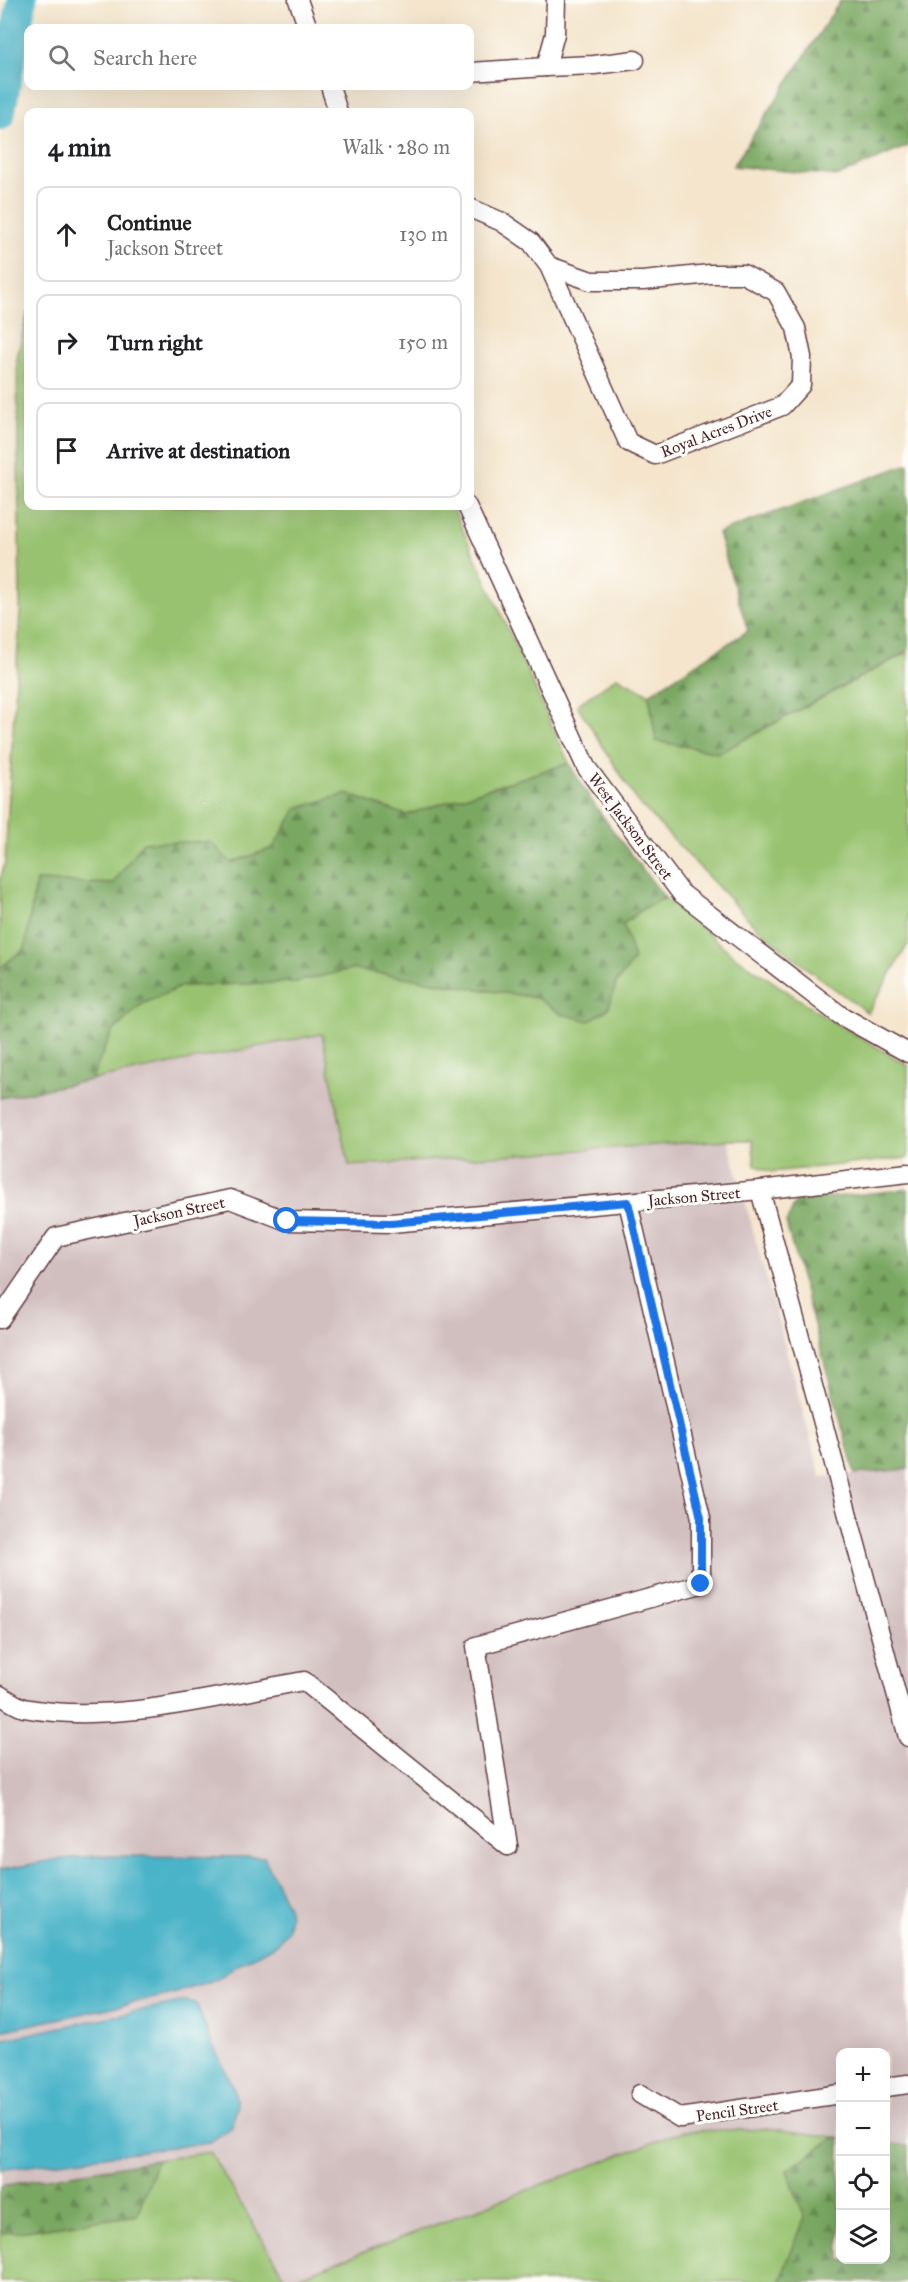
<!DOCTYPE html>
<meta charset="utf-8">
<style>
body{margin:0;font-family:"IM FELL Great Primer",serif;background:#f2f2f2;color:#202124}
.controls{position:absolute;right:18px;bottom:18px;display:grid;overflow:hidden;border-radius:12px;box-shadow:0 6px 24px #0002}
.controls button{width:54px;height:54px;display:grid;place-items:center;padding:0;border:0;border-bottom:2px solid #e0e0e0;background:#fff;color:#202124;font:30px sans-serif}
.stop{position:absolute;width:18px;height:18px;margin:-14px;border:4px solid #1a73e8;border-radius:50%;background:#fff}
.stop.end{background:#1a73e8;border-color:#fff;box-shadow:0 2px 6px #0008}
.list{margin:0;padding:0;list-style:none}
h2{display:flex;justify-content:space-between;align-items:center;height:78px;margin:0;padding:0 24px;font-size:26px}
h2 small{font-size:20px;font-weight:400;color:#757577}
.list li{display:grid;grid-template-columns:39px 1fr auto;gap:18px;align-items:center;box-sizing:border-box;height:96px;margin:0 12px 12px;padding:0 12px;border:2px solid #e0e0e0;border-radius:12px}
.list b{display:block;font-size:22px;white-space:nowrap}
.list p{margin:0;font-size:20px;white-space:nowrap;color:#757577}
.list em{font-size:20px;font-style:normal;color:#757577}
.icon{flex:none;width:33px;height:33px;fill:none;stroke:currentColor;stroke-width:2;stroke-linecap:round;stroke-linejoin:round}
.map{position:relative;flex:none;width:908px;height:2282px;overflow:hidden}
.search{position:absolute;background:#fff;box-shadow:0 6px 24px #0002;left:24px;top:24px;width:450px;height:66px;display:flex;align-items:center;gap:15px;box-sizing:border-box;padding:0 21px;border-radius:12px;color:#757577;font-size:22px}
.panel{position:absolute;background:#fff;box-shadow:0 6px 24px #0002;left:24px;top:108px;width:450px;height:402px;border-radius:12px}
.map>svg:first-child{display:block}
.industrial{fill:#d1bfbf}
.grass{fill:#98c26f;stroke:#71704d;stroke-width:1.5}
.forest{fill:url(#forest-firs);stroke:#626446;stroke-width:1.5}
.water{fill:#4ab3c8;stroke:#4a697a;stroke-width:1.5}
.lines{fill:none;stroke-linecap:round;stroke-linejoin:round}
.river{stroke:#4ab3c8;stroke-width:30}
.minor-casing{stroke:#643d43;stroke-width:21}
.minor{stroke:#fff;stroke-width:18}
.route{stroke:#1a73e8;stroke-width:8}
.labels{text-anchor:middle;stroke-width:6;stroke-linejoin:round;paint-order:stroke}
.street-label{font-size:16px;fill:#4a1f2b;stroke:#fdfcf7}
</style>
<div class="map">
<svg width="908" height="2282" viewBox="0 0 908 2282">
<defs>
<pattern id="forest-firs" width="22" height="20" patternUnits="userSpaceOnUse" patternTransform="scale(1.5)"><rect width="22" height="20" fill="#7aa862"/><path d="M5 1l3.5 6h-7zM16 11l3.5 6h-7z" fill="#668851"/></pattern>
</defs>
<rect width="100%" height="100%" fill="#fdfcf7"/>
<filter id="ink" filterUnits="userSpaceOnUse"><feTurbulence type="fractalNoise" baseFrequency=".0167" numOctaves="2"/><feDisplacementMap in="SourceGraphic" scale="12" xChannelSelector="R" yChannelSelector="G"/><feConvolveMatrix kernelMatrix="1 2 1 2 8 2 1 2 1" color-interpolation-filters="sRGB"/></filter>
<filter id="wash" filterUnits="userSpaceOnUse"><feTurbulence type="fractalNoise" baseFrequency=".008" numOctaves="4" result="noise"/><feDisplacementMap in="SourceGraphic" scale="24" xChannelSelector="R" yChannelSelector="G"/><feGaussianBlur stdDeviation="1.35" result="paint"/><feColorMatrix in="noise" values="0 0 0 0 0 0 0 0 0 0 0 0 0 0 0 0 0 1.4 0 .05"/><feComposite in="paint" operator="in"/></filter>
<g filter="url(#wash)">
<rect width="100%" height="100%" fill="#f4e5cc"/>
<path class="industrial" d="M323,1034L349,1166L728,1140L821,1477L908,1469V2145L886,2142V2052H840V2137L772,2129L683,2131L287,2281L210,2152L0,2186V1098Z"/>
<g class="grass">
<path d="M28,311V506H452L569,763L406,815L347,794L297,808L273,848L230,863L144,842L113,884L36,881L25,948L0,968V879L5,862L20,611L17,357Z"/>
<path d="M908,652V944L868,1013L810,971L752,923L637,801L577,705L617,677L649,694L656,741L719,753Z"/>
<path d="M665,898L736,957L830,1020L908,1065V1158L771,1172L755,1165L752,1140H728L349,1166L322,1034L91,1080L112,1032L142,1004L182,986L296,982L352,969L537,998L561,1014L608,1009L616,984L634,959L623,924L644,908Z"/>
<path d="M772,2129L835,2137L787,2170L805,2218L785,2268L781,2282H0V2233L25,2231L137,2215L157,2160L210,2152L287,2281L683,2131Z"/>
</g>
<g class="forest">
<path d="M841,0H908V146L838,176L733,166Z"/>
<path d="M908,464V651L719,753L656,741L649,694L748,631L718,533Z"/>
<path d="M569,763C596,812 631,854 665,898L644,908L623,924L634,959L616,984L608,1009L589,1021L561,1014L537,998L352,969L296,982L182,986L142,1004L112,1032L91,1080L0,1098V968L25,948L36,881L113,884L143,842H211L231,863L273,848L297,808L347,794L406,815Z"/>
<path d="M908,1189V1469L855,1474L786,1223L796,1201Z"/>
<path d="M835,2137H840V2260H886V2143L908,2146V2282H781L785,2268L805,2218L787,2170Z"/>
<path d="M157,2160L137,2215L25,2231L0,2233V2186Z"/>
</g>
<g class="water">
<path d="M95,1856L264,1857L288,1907L290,1916L287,1931L277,1944L238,1965L214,1981L169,1995L0,2031V1870L59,1859Z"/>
<path d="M185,2001L196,2003L212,2044L234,2088L237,2106L232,2127L210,2142L0,2170V2040Z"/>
</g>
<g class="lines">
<path class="river" d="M0,115L22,0"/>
</g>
</g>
<g filter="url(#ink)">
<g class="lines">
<defs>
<g id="minor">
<path d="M298,0L308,28"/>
<path d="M546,67L594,65L635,60"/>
<path d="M470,72L546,67L555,34L556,0"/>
<path d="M330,86L338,112"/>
<path d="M470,208L502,222L531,242L549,266L628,442L655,455L782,406L801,385L802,357L796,328L776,292L743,274H710L643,281H591L549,266"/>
<path d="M467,506L586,767L681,893L840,1015L908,1053"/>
<path d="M760,1190L908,1737"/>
<path d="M0,1319L56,1237L230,1199L287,1221L391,1223L760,1190L908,1173"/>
<path d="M0,1695C7,1699 16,1706 24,1708C113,1725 217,1696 304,1681L508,1846"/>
<path d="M508,1846L476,1646L701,1584V1518L628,1202"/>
<path d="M886,2087L908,2084"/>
<path d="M640,2094L680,2118L840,2094"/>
</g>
</defs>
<use href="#minor" class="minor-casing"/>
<use href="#minor" class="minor"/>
</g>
</g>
<g class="lines" filter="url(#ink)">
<path class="route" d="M287,1221L391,1223L628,1202L701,1518V1584"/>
</g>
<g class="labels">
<g class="street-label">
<text transform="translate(716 431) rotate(-21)" y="6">Royal Acres Drive</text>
<text transform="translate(631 826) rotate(53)" y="6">West Jackson Street</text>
<text transform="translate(694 1196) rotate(-5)" y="6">Jackson Street</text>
<text transform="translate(179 1211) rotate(-12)" y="6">Jackson Street</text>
<text transform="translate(737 2110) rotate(-8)" y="6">Pencil Street</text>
</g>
</g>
</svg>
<div class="controls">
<button>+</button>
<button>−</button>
<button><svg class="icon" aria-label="locate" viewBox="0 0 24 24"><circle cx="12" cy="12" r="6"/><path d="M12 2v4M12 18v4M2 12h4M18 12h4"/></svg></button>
<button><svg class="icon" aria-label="layers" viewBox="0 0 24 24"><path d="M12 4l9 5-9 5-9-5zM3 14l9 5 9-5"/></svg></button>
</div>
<div class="stop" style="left:287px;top:1221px"></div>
<div class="stop end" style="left:701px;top:1584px"></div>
<div class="search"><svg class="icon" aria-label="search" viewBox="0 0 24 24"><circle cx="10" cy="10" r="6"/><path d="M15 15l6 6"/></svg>Search here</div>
<section class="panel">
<h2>4 min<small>Walk · 280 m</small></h2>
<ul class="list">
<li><svg class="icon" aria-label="ahead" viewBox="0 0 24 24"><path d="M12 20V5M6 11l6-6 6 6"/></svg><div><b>Continue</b><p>Jackson Street</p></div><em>130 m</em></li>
<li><svg class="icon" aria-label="right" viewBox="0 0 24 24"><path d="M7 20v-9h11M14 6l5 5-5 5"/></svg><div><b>Turn right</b></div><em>150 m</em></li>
<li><svg class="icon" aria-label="arrive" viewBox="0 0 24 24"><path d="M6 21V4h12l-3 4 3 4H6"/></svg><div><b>Arrive at destination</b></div></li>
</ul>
</section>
</div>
